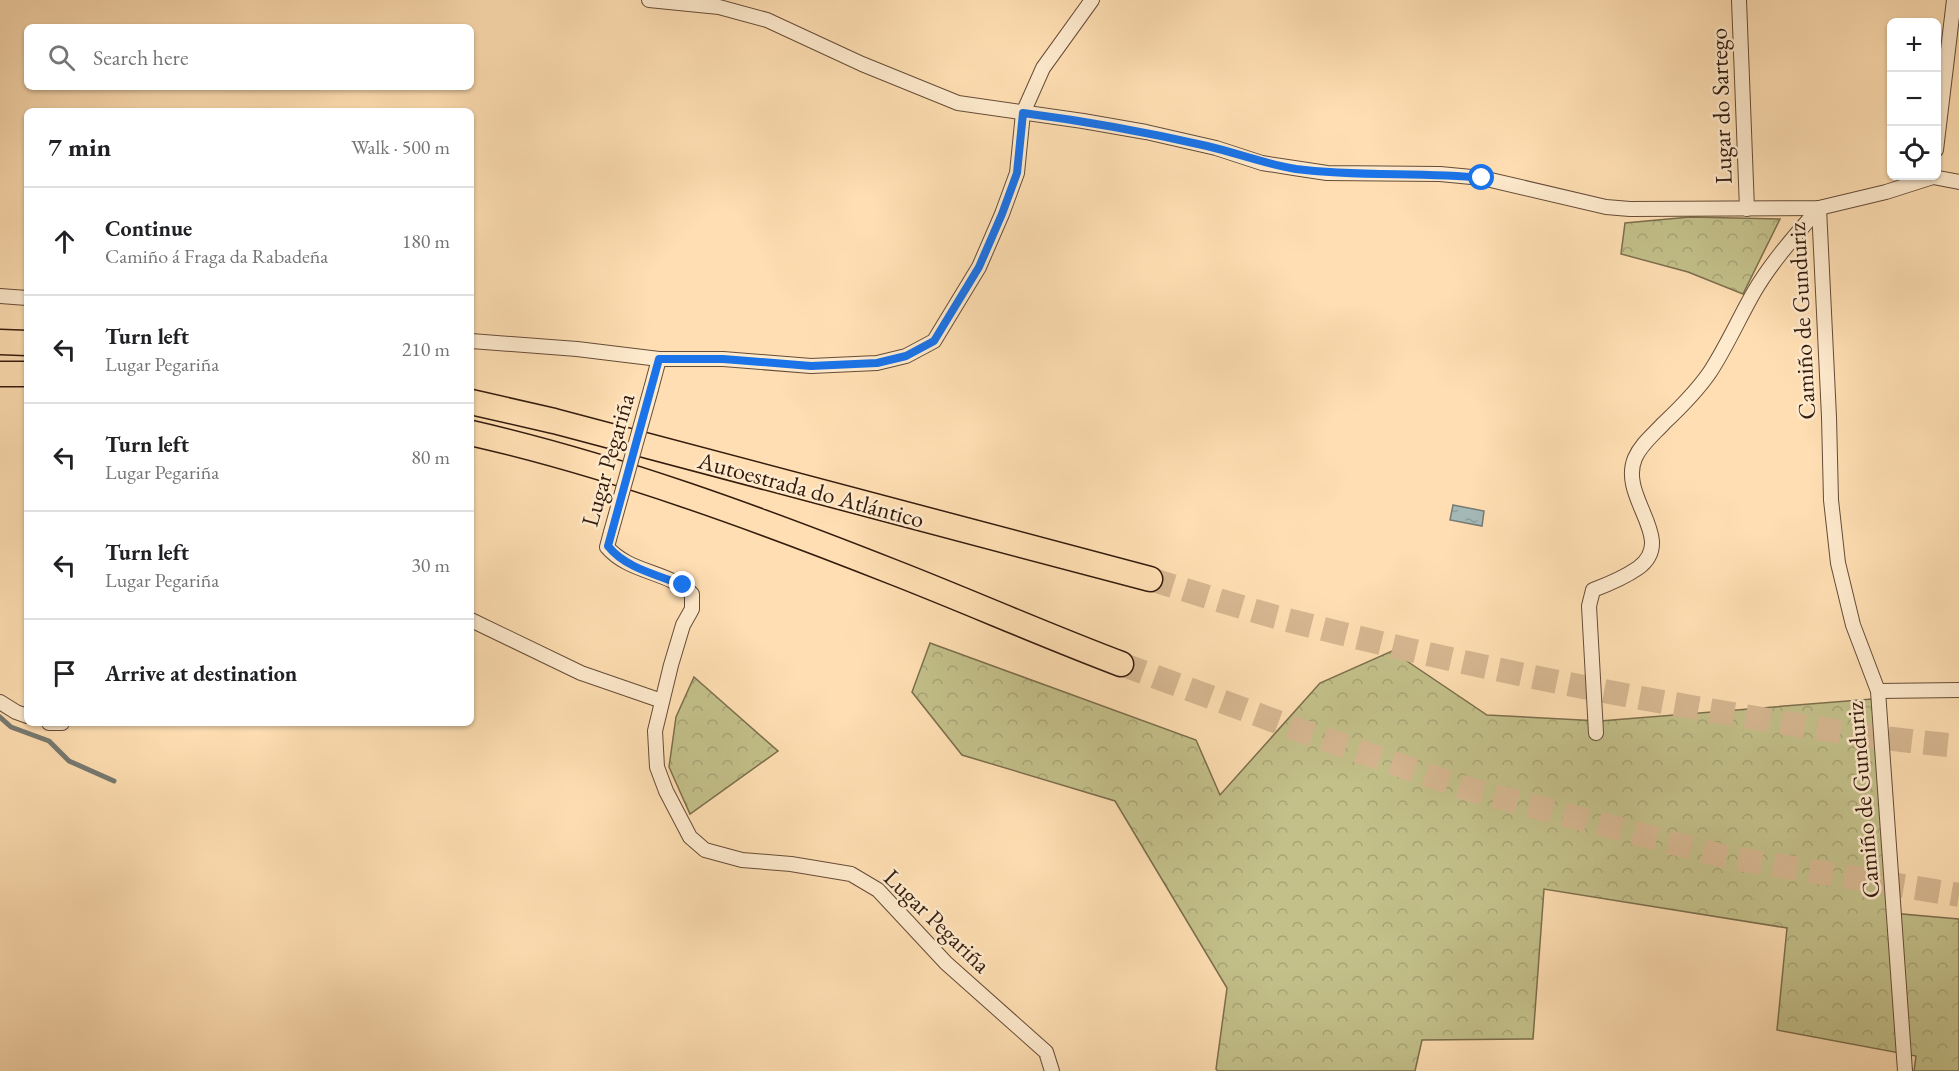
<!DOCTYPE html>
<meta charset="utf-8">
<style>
body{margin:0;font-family:"EB Garamond",serif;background:#f6f6f6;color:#202124}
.controls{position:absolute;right:18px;top:18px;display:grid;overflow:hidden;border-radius:9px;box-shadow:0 2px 4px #0004}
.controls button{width:54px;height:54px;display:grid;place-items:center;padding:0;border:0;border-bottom:2px solid #e0e0e0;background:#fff;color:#202124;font:30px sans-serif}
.stop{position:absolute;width:18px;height:18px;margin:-14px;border:4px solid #1a73e8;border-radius:50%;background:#fff}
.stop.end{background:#1a73e8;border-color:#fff;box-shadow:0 2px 6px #0008}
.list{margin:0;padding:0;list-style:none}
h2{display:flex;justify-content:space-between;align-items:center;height:78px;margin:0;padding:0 24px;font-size:26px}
h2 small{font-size:20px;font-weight:400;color:#757577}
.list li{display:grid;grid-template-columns:39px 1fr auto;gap:18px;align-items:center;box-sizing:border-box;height:108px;padding:0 24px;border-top:2px solid #e0e0e0}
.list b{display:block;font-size:22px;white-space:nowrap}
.list p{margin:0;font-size:20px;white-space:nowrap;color:#757577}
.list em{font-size:20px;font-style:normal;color:#757577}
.icon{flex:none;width:33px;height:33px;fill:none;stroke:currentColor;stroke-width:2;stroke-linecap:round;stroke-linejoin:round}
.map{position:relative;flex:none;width:1959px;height:1071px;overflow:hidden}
.search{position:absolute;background:#fff;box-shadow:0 2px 4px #0004;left:24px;top:24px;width:450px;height:66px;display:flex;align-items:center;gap:15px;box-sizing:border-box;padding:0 21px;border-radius:9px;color:#757577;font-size:22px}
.panel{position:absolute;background:#fff;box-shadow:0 2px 4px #0004;left:24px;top:108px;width:450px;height:618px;border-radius:9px}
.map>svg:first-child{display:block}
.forest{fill:url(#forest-crowns);stroke:#7c6e4c;stroke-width:1.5}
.water{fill:url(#water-ripples);stroke:#777a73;stroke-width:1.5}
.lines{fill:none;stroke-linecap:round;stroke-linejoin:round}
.stream{stroke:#777a73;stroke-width:5}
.highway-tunnel{stroke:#d6b791;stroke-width:24;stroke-dasharray:24 12;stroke-linecap:butt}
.street-casing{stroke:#664c37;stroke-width:16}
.highway-casing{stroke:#341b0e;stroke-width:27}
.street{stroke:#feeacd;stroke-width:14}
.highway{stroke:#fedeb2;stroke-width:24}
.street-bridge-casing{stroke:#664c37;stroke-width:16;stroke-linecap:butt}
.street-bridge{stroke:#feeacd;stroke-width:14}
.route{stroke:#1a73e8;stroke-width:8}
.labels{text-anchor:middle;stroke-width:5;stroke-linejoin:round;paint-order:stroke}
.street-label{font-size:24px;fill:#341b0e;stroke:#feeacd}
</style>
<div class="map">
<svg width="1959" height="1071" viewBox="0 0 1959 1071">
<defs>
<pattern id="forest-crowns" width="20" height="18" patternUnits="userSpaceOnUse" patternTransform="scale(1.5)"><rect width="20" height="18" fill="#c3c08a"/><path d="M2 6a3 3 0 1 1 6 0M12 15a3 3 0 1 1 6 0" fill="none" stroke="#a8a476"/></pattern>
<pattern id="water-ripples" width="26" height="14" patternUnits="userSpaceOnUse" patternTransform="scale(1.5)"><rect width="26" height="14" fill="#a4b9b7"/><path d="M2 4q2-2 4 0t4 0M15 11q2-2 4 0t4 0" fill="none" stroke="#8e9e9c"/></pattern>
</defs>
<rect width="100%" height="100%" fill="#fedeb2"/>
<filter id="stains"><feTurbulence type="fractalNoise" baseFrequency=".00333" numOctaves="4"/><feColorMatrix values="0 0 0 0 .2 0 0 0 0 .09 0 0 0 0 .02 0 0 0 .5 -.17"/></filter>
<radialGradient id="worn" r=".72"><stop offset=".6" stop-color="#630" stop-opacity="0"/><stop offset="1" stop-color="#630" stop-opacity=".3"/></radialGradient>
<g class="forest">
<path d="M1690,217L1780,219L1743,294L1688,272L1621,254L1625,223Z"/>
<path d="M930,643L1196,740L1220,795L1320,683L1392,651L1487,715L1600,721L1872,699L1891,913L1959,919V1071H1914L1916,1056L1777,1030L1787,928L1544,889L1533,1039L1422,1040L1415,1071H1218L1216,1069L1227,988L1115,801L962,755L912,692Z"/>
<path d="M694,677L778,751L690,814L669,767L676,717Z"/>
</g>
<path class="water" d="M1453,505L1484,511L1482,526L1450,520Z"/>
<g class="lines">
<path class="stream" d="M0,717L11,727L49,741L69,761L114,781"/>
<g class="highway-tunnel">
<path d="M1150,579C1192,592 1234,605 1276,617C1423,655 1571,687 1721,712C1800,726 1879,739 1959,746"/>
<path d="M1121,664L1310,734L1468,789L1726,857L1959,895"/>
</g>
<defs>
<g id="street">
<path d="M649,0L719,7L767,20L862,64L958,103L1083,121L1146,132L1216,148L1262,163L1294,168L1327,173L1440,174L1482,178L1606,207L1630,209L1819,208L1886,192L1933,177L1959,182"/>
<path d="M1739,0L1747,209"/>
<path d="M1936,150L1954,0"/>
<path d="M1819,208L1829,417L1831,500L1838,563L1853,625L1878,691L1905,1071"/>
<path d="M0,296L27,298"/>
<path d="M471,341L577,349L659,359"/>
<path d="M651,389L659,359H723L811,366L877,363L906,356L934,341L979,267L1002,214L1017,173L1023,113L1043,68L1092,0"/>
<path d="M611,532L607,547C629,573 668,571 692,594V609L683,625L671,665L655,731L657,767L666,791L690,837L705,850L742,860L791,864L851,874L878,890L946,963L1046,1052L1052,1071"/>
<path d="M471,620L581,673L662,701"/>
<path d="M1878,691L1959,690"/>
<path d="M0,702L16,712L27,716"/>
<path d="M49,723H62"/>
<path d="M1596,733L1589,606L1593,590C1609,584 1625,577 1638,568C1678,539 1618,498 1635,458C1641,444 1654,434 1664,423C1681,407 1697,391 1710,372C1727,346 1739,318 1754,292C1772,261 1796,235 1819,208"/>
</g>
<g id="highway">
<path d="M0,342L27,343"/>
<path d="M0,374H27"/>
<path d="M471,402L554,421L1150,579"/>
<path d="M471,433C615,466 756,518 893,572C970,602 1044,635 1121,664"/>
</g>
</defs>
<use href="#street" class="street-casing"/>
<use href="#highway" class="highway-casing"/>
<use href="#street" class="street"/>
<use href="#highway" class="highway"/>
<defs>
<path id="street-bridge" d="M611,532L651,389"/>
</defs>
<use href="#street-bridge" class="street-bridge-casing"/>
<use href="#street-bridge" class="street-bridge"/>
</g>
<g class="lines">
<path class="route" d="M683,585C658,575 625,568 608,546L659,359H723L811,366L877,363L906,356L934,341L979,267L1002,214L1017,173L1023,113C1085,121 1146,132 1207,146C1237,153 1265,164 1296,169C1357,177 1420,172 1482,178"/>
</g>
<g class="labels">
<g class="street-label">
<text transform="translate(1721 106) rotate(-92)" y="8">Lugar do Sartego</text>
<text transform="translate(1802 321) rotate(-93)" y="8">Camiño de Gunduriz</text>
<text transform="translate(608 460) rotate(-74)" y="8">Lugar Pegariña</text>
<text transform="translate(811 490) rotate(15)" y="8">Autoestrada do Atlántico</text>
<text transform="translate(1863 800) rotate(-95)" y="8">Camiño de Gunduriz</text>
<text transform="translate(937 921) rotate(44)" y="8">Lugar Pegariña</text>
</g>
</g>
<rect width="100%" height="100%" filter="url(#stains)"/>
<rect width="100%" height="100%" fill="url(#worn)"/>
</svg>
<div class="controls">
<button>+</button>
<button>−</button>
<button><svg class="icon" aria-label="locate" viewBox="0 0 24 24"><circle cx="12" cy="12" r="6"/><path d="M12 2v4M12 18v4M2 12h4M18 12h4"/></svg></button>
</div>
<div class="stop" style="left:1482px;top:178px"></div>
<div class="stop end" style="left:683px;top:585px"></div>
<div class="search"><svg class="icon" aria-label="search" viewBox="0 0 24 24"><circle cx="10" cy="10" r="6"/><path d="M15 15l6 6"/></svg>Search here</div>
<section class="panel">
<h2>7 min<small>Walk · 500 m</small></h2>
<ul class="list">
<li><svg class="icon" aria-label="ahead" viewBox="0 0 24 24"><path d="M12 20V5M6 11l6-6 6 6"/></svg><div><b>Continue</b><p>Camiño á Fraga da Rabadeña</p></div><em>180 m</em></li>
<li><svg class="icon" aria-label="left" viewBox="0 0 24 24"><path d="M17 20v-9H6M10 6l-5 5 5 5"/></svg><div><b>Turn left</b><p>Lugar Pegariña</p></div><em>210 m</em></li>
<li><svg class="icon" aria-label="left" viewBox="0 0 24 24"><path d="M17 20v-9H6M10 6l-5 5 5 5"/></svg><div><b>Turn left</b><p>Lugar Pegariña</p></div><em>80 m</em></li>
<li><svg class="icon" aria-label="left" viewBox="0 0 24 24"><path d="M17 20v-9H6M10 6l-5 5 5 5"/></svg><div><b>Turn left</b><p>Lugar Pegariña</p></div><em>30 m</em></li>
<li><svg class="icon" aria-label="arrive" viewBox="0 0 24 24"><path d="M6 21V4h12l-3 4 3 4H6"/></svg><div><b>Arrive at destination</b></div></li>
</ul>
</section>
</div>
